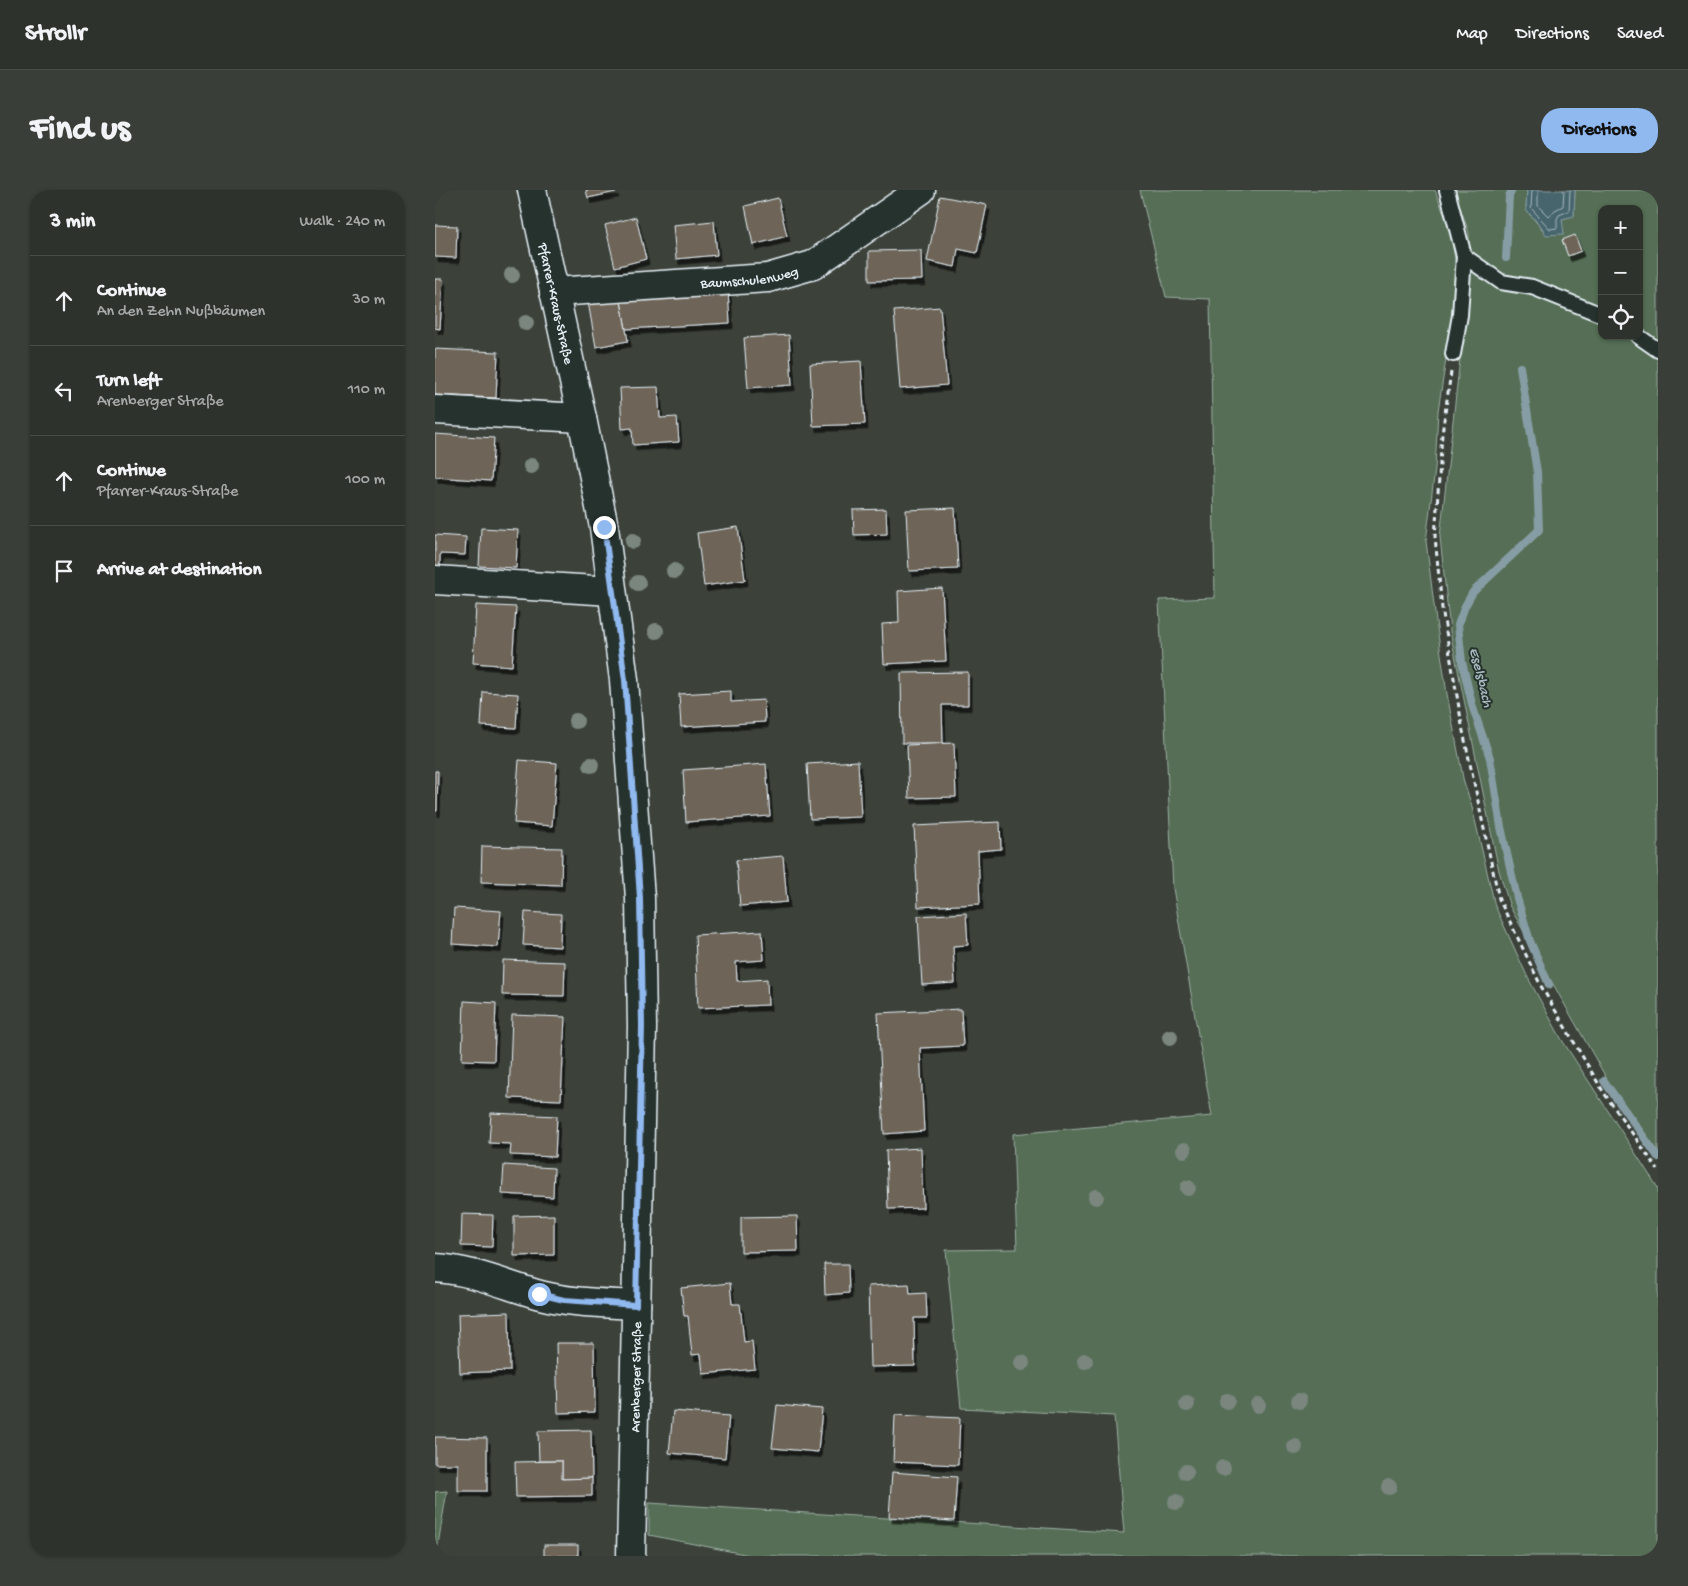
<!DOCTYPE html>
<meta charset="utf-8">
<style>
body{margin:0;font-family:"Gochi Hand",sans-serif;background:#393e38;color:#f1f3f6}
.controls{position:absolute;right:15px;top:15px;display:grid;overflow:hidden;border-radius:10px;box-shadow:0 1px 4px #0004}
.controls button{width:45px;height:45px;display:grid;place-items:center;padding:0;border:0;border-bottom:1px solid #484d48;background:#2d322c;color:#f1f3f6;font:25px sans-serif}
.stop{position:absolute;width:15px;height:15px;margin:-11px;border:4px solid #90b9f0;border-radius:50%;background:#fff}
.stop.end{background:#90b9f0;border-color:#fff;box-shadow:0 1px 5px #0008}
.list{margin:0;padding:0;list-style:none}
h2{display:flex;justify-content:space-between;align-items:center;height:65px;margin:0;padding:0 20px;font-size:21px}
h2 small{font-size:16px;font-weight:400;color:#a7aaa9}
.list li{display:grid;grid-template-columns:32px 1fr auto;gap:15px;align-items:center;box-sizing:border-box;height:90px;padding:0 20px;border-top:1px solid #484d48}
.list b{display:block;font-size:19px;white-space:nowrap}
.list p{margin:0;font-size:16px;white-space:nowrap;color:#a7aaa9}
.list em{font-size:16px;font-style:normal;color:#a7aaa9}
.icon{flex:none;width:28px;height:28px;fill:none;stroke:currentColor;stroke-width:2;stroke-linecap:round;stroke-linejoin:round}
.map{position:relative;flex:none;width:1223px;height:1366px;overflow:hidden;border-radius:20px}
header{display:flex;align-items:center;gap:30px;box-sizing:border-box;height:70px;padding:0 25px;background:#2d322c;border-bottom:1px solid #484d48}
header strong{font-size:24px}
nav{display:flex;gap:28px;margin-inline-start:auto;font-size:18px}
.intro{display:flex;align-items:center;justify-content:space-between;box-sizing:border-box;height:120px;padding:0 30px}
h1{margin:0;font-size:35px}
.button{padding:12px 22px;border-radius:20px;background:#90b9f0;color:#111;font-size:18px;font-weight:700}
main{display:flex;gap:30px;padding:0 30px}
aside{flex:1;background:#2d322c;border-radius:20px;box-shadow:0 1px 4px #0004}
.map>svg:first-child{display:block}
.green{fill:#556e54;stroke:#9eb0a6;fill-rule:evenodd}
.water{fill:#47656d;stroke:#879da5}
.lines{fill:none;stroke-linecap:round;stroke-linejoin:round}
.shore{stroke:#a8b9c0;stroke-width:1}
.stream{stroke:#879da5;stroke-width:8}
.building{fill:#6e6558;stroke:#e8f1f8;filter:url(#shadow)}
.service-casing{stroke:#e8f1f8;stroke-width:18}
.minor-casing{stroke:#e8f1f8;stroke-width:31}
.tertiary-casing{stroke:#e8f1f8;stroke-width:31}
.path{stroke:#e8f1f8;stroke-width:3;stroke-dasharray:5 4;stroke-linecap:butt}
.service{stroke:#26332d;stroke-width:14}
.minor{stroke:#26332d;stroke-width:28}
.tertiary{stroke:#26332d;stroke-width:28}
.tree{fill:#7a867e}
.route{stroke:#90b9f0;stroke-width:6}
.labels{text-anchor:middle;stroke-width:4;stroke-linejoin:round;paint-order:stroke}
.street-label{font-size:14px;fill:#e8f1f8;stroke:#26332d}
.water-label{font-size:15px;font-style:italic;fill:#a8b9c0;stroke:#26332d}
</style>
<header>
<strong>Strollr</strong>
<nav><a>Map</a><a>Directions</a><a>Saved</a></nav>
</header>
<div class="intro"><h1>Find us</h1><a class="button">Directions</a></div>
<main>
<aside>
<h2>3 min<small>Walk · 240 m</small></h2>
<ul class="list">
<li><svg class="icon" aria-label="ahead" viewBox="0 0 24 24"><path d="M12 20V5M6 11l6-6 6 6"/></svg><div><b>Continue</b><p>An den Zehn Nußbäumen</p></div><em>30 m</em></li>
<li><svg class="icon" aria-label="left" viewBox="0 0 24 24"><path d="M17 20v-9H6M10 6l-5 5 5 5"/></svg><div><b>Turn left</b><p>Arenberger Straße</p></div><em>110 m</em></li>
<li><svg class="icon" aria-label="ahead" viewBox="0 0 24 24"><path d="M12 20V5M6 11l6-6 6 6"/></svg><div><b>Continue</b><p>Pfarrer-Kraus-Straße</p></div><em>100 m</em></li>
<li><svg class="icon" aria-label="arrive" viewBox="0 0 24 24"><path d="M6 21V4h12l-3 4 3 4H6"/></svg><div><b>Arrive at destination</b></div></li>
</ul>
</aside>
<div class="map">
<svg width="1223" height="1366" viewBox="0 0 1223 1366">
<defs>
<filter id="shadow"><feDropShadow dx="3" dy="5.5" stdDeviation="0" flood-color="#0009"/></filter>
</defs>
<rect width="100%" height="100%" fill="#3c423a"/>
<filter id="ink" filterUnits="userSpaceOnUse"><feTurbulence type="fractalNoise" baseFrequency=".02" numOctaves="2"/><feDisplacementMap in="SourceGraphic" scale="10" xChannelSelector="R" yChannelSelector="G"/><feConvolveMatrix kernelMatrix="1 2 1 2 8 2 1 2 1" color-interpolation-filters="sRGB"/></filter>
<g filter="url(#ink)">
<g class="green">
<path d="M705,0H1000L1015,40L1022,81L1019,117L1003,221L1000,279L991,351L1001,431L1012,504L1029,593L1036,613L1060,716L1093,788L1127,850L1223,998V1366H319L214,1345V1313L689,1343L679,1226L526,1218L511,1060L582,1059L578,944L777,926L738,698L724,410L780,408L775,109L731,107Z"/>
<path d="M1019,0H1092L1091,20L1112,45L1127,29L1139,25L1140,0H1223V961L1177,898L1127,810L1075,717L1064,681L1015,441L1005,347L1034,88V43ZM1167,19H1204V146H1167Z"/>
<path d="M12,1301L1,1366H0V1302Z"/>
</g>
<path class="water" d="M1092,0H1140L1139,26L1127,29L1129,44L1111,45L1106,36L1091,20Z"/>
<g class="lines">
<g class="shore">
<path d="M1097,0L1096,18L1115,39L1122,38V29L1124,25L1134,21L1135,0"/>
<path d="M1103,0V16L1114,27L1120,20L1128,16L1129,0"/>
</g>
<g class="stream">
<path d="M1071,68L1074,6L1077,0"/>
<path d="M1085,177L1102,282L1104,340L1038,402L1030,416L1023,435L1027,472L1038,518L1055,568L1066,637L1082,708L1095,751L1114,795"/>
<path d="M1169,891L1223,967"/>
</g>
</g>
<g class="building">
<path d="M151,0H180L181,2L153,8Z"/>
<path d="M505,6L552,15L542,63L523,59L520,77L492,71Z"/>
<path d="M343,8L352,46L318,55L310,16Z"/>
<path d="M201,27L211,69L180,77L170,35Z"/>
<path d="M279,31L282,65L241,69L238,35Z"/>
<path d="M0,35L22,36L21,68L0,67Z"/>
<path d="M1140,45L1146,61L1133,66L1127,50Z"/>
<path d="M486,60L487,90L434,91V61Z"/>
<path d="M0,89H8L5,139L0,138Z"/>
<path d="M293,100L295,133L191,139L185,106Z"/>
<path d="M185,106L193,151L161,157L153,112Z"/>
<path d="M505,117L512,195L465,199L459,121Z"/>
<path d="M354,145L357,195L313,198L309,148Z"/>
<path d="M0,159L63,162L61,208L0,205Z"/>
<path d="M426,171L430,234L378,236L375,174Z"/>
<path d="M223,197L225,228L242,227L244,252L198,255L197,238L187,239L185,198Z"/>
<path d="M0,244L59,248L56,291L0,287Z"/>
<path d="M520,318L523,379L474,381L471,320Z"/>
<path d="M451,319L452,344L419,345L418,320Z"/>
<path d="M303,337L310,390L269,396L262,343Z"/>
<path d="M46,338L83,340L81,378L44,376Z"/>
<path d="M0,345L31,347L30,365L5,364V376L0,375Z"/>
<path d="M507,398L511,471L449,474L447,434L464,433L463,401Z"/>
<path d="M41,415L81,417L77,476L38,473Z"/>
<path d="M533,482V515H507L508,553H467L466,483Z"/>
<path d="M296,501V512L329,510L330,532L246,537L244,504Z"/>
<path d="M48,502L83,504L81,538L46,536Z"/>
<path d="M519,553L521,607L474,608L472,555Z"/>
<path d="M84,570L122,573L117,636L79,633Z"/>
<path d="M423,571L426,627L375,629L372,574Z"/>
<path d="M331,574L335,626L251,632L248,580Z"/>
<path d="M0,581H3L2,621H0Z"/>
<path d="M565,632L566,659L543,661L545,714L483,717L479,636Z"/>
<path d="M47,656L127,658L126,695L46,692Z"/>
<path d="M348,666L352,712L305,716L301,670Z"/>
<path d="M19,718L66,721L63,757L17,754Z"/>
<path d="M90,722L126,724L125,757L88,755Z"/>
<path d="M531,723L533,755L518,756L520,793L487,795L483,726Z"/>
<path d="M327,741L329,770L301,772L302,791L332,789L333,815L263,818L260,745Z"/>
<path d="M68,770L130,772L129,806L67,805Z"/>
<path d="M29,811L61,813L59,871L27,870Z"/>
<path d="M526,819L528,856L485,858L489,941L449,944L443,823Z"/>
<path d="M77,825L130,827L126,910L74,908Z"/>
<path d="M56,923L122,926L120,967L75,965L76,954L54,953Z"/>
<path d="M486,958L488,1018L453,1019L451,960Z"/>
<path d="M69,975L119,978L118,1007L67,1004Z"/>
<path d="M27,1024L58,1025L57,1057L26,1056Z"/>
<path d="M119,1025V1065L79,1066V1026Z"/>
<path d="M362,1026L363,1061L306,1062V1027Z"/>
<path d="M389,1074H413L414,1103L390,1105Z"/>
<path d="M295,1093L297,1114H305L309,1152L317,1151L320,1179L268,1184L266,1164L257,1165L253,1126H249L246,1098Z"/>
<path d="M474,1094L475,1104L491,1103L492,1128H479L480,1176L435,1177L433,1096Z"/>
<path d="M74,1122L75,1181L25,1183L23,1124Z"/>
<path d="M121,1153H159L160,1222L123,1223Z"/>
<path d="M342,1215L387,1219L383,1262L337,1258Z"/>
<path d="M238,1221L294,1226L290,1268L234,1263Z"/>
<path d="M460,1225L525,1228L523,1275L458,1272Z"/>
<path d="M156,1240L157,1288L127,1289V1271H104L103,1241Z"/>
<path d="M0,1247L52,1248V1301H23V1274H0Z"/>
<path d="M127,1271V1289L157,1288V1306L81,1307L80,1272Z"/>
<path d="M457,1282L522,1287L519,1331L454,1327Z"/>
<rect x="109" y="1355" width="34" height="11"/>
</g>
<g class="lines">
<defs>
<g id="service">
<path d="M1012,0L1029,66L1025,125L1018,164"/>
<path d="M1029,66L1066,92L1097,97L1167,125"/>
<path d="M1203,146L1223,160"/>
</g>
<g id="minor">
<path id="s1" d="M119,102L333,88L378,75L486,0"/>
<path d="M0,220L147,228"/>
<path d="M0,390L177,401"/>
<path d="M0,1078C37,1080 70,1095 105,1105C136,1113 169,1113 201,1115"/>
</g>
<g id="tertiary">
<path id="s2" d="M97,0L147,228L169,337L189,490L205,708L207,837L196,1366"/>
</g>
</defs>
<use href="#service" class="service-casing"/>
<use href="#minor" class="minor-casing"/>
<use href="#tertiary" class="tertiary-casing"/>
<path class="path" d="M1016,182L1007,244L1000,347L1007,418L1028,541L1064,709L1106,796L1169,903L1223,980"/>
<use href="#service" class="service"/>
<use href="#minor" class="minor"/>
<use href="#tertiary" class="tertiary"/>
</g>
<g class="tree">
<circle cx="77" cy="85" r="8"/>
<circle cx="91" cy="133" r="8"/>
<circle cx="96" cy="276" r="8"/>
<circle cx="198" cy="351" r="8"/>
<circle cx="239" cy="381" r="8"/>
<circle cx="203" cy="393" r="8"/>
<circle cx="221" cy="441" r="8"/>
<circle cx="141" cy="531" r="8"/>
<circle cx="156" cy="575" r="8"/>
<circle cx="735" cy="847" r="8"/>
<circle cx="749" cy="960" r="8"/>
<circle cx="753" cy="998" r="8"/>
<circle cx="661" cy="1007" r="8"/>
<circle cx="650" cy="1171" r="8"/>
<circle cx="587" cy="1173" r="8"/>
<circle cx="792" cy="1211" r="8"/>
<circle cx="864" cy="1211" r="8"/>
<circle cx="752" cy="1214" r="8"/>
<circle cx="823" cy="1215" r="8"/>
<circle cx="860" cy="1257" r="8"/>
<circle cx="788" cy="1278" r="8"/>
<circle cx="751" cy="1282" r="8"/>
<circle cx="954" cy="1297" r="8"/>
<circle cx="741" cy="1312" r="8"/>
</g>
</g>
<g class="lines" filter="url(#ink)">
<path class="route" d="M104,1104L129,1110L201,1115L207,836L205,708L190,490L169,337"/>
</g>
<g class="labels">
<g class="street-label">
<text dy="5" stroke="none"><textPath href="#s1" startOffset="196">Baumschulenweg</textPath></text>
<text dy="5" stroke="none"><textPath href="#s2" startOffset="116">Pfarrer-Kraus-Straße</textPath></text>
<text transform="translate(200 1187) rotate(-89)" y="5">Arenberger Straße</text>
</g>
<g class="water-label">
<text transform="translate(1047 487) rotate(76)" y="5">Eselsbach</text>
</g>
</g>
</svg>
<div class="controls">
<button>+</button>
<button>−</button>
<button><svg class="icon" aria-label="locate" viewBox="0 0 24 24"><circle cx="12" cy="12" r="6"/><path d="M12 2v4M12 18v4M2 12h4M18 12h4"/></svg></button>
</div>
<div class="stop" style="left:104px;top:1104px"></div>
<div class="stop end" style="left:169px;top:337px"></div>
</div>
</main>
